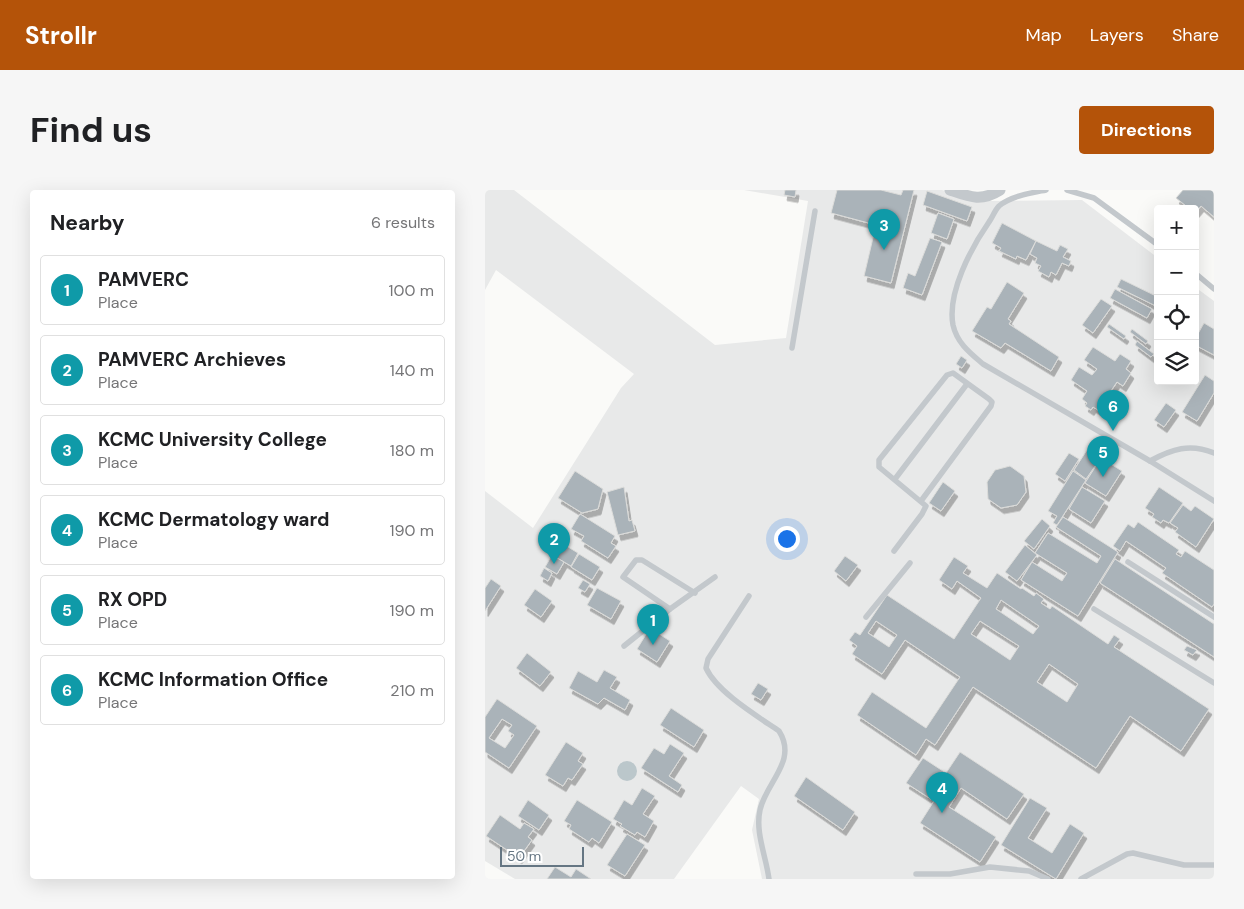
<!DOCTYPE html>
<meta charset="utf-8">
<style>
body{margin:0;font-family:"DM Sans",sans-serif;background:#f6f6f6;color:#202124}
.controls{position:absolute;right:15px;top:15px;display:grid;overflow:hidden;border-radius:5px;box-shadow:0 5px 20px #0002}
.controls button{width:45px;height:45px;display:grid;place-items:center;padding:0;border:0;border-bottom:1px solid #e0e0e0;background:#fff;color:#202124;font:25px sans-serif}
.scale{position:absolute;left:15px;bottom:12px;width:84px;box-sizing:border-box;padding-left:5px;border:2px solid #657683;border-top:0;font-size:14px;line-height:18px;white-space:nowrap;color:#657683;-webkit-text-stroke:4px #fff;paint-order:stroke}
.you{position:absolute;left:301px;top:348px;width:18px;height:18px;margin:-12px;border:4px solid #fff;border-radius:50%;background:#1a73e8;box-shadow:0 0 0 8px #1a73e833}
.badge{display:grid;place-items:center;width:32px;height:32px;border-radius:50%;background:#b45309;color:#fff;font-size:16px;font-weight:700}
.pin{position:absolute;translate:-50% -41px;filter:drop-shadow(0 1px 2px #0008)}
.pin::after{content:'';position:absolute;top:26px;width:18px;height:15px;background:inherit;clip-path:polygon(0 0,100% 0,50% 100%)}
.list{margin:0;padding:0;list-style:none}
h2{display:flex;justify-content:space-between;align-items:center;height:65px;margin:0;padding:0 20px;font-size:21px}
h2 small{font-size:16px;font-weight:400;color:#757577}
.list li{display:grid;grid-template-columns:32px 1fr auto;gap:15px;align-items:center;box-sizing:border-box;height:70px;margin:0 10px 10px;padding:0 10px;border:1px solid #e0e0e0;border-radius:5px}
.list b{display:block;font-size:19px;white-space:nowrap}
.list p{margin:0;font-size:16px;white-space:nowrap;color:#757577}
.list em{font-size:16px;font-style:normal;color:#757577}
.icon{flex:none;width:28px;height:28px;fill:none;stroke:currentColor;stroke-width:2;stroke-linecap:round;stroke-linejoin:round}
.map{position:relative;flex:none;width:729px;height:689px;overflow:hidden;border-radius:5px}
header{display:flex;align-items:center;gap:30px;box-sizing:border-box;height:70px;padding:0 25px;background:#b45309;color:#fff}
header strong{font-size:24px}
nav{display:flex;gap:28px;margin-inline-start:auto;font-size:18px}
.intro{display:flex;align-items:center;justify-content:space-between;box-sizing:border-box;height:120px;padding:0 30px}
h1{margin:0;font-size:35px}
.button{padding:12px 22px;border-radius:5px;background:#b45309;color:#fff;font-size:18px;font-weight:700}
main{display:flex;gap:30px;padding:0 30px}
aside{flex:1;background:#fff;border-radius:5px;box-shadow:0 5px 20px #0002}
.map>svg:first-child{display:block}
.built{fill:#e8e9e9}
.water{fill:#bbc7cb}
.building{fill:#aab3b9;stroke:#dcdcda;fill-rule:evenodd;filter:url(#shadow)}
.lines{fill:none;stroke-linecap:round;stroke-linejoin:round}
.service{stroke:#c3c8cc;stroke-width:5.5}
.minor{stroke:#c3c8cc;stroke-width:11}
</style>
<header>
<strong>Strollr</strong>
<nav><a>Map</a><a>Layers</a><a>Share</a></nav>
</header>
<div class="intro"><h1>Find us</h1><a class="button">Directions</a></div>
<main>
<aside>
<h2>Nearby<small>6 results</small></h2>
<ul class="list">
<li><span class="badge" style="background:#0f9aa8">1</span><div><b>PAMVERC</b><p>Place</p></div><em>100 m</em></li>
<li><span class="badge" style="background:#0f9aa8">2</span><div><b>PAMVERC Archieves</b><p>Place</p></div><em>140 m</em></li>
<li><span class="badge" style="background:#0f9aa8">3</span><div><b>KCMC University College</b><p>Place</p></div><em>180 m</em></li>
<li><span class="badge" style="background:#0f9aa8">4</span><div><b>KCMC Dermatology ward</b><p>Place</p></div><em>190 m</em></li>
<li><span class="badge" style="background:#0f9aa8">5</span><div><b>RX OPD</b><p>Place</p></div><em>190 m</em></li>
<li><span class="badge" style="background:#0f9aa8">6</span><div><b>KCMC Information Office</b><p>Place</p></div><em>210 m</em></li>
</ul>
</aside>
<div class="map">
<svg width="729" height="689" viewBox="0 0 729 689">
<defs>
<filter id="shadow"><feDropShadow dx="3" dy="5.5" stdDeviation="0" flood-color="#0004"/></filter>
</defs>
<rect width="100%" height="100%" fill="#fafaf8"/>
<path class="built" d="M0,0H29L230,155L301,148L323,11L259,0H457L497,11L597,10L673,68V191H710V97L729,111V689H277L267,640L274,609L256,596L189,689H30L0,671V301L48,338L136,198L149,184L11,80L0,100Z"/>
<circle class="water" cx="142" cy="581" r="10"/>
<g class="building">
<path d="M300,0H311L310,7L299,5Z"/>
<path d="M352,0H396L416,5L418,0H429L406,93L379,86L391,35L346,23Z"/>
<path d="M698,0H729V27L716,16L710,23V19H705L691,8Z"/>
<path d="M442,1L487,17L482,31L438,15Z"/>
<path d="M453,23L469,29L462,49L446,43Z"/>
<path d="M517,33L551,51L541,70L532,66L531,69L514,61L516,58L507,53Z"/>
<path d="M445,48L457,52L437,105L418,98L423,83L430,86Z"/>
<path d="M551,51L572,61L575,55L583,59L578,67L586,71L584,76L577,73L571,85L566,82L564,87L553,81L556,76L550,73L552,68L545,64Z"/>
<path d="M636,89L673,107V117L632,97Z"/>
<path d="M522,92L539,103L523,129L526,131L524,134L574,167L566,181L520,153L516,158L487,141L502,117L506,119Z"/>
<path d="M630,99L667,119L662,128L625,108Z"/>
<path d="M616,109L627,116L608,143L597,135Z"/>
<path d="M719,133L729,139V165L710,155V149Z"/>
<path d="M624,134L641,146L639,149L622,137Z"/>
<path d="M647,139L663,151L661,154L645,142Z"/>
<path d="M652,151L669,164L666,167L650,155Z"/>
<path d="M608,157L630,171L635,164L646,171L641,179L646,183L638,196L632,192L613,220L608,217L606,220L600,216L602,213L597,209L602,201L586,190L594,177L607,185L612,179L599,170Z"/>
<path d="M476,166L482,170L477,178L471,174Z"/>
<path d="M720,185L729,191V203L712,231L697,222Z"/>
<path d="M681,213L691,220L679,237L669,230Z"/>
<path d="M602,260L615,269L601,289L589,280Z"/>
<path d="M584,263L594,269L580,291L570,284Z"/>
<path d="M616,268L637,281L621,306L600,293Z"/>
<path d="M525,276L539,286L541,302L532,315L516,318L503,309L502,292L510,280Z"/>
<path d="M90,281L118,299L113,319L97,323L73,308Z"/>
<path d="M588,281L601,290L572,335L568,333L572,326L563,321Z"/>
<path d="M458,292L470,301L456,321L444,313Z"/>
<path d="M139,297L144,331L147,330L150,341L133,345L122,302Z"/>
<path d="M597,297L620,311L606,333L584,319Z"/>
<path d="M674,297L698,313L684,333L678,330L676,333L667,327L669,324L660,318Z"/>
<path d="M698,315L706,321L710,316L729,329L711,357L690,342L693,338L685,333Z"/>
<path d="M95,324L130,346L126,353L131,356L123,368L96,351L99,346L86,339Z"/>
<path d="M578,327L633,362L593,426L536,390L547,372L577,391L582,383L550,363L563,343L612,373L616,366L571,337Z"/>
<path d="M557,329L565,336L549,359L539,351Z"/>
<path d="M653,332L694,360L691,364L696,367L700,361L729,380V414L727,417L677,383L681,378L641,351L635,361L628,356L643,334L649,338Z"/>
<path d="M75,352L93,363L86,376L67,365Z"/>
<path d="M540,355L552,365L532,391L520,382Z"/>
<path d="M94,364L115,377L107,390L86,377Z"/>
<path d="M67,365L79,372L72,384L60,377Z"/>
<path d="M360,366L373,375L361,391L349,381Z"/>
<path d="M469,367L483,376L478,383L502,398L512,383L536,399L537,398L549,406L551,403L559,409L556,413L565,419L567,416L623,454L629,445L635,449L629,457L724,519L696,561L645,526L611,578L488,497L450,555L441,549L431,565L372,525L387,502L441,538L475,487L420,450L397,484L367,464L372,456L364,450L370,442L375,445L402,405L469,449L496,408L472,391L467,399L454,390ZM516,410L554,436L548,444L511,419ZM391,431L412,445L404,457L383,443ZM495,431L534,456L525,470L486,444ZM564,474L593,494L582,512L552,492Z"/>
<path d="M630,369L729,434V467L615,393Z"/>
<path d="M59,378L67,383L63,391L55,386Z"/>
<path d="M6,389L16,396L0,421V398Z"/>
<path d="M98,390L105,394L100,402L93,398Z"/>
<path d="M112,398L136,411L126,429L102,415Z"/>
<path d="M50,399L67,411L56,427L39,415Z"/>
<path d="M165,438L185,451L172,472L152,459Z"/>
<path d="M702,456L712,460L708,465L699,460Z"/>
<path d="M42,463L66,482L55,496L31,478Z"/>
<path d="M119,480L132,487L125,498L145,510L140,520L119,508L113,514L84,498L93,481L112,492Z"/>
<path d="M273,493L283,499L276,510L266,504Z"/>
<path d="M12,509L52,536L24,578L0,562V527ZM17,529L27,535L23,541L29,545L20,558L4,548Z"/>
<path d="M186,518L219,540L209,557L175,535Z"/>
<path d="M81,552L98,563L93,571L98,574L87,590L83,588L78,596L60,585Z"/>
<path d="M185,554L199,563L184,586L197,595L193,602L156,578L169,558L179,564Z"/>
<path d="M475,562L539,604L522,629L476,598L464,617L511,647L495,672L435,633L449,611L421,593L438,568L461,583Z"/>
<path d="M321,587L370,622L358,640L309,606Z"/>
<path d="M157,598L170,606L158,624L169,631L160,647L152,642L150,645L135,636L137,634L128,629L139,610L147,615Z"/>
<path d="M545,608L562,618L543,648L567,663L585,634L599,643L571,689L516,655Z"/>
<path d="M43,610L64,625L54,640L33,626Z"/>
<path d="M92,610L127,632L114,653L107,648L104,652L84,639L86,635L79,631Z"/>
<path d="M15,625L35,639L39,633L49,639L43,647L47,650L34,668L1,646Z"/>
<path d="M142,644L160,655L140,686L122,675Z"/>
<path d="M70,677L86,687L91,679L106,689H62Z"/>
</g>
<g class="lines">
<g class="service">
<path d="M561,0C546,3 526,6 514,16C510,20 507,28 504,32C486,58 462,103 468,135C472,153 485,163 498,174L665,271L729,311"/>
<path d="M582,0L609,8L673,55"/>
<path d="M710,83L729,99"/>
<path d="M307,158L330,21"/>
<path d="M665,271C687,259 705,253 729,263"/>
<path d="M410,289L482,194"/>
<path d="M409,361L437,324L441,316L394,277V270L462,185L468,183L504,209L507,212L506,216L436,311"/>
<path d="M643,372L729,427"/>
<path d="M264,406L223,469L221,478C232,502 272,526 294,541C313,571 281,592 275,620C270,642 281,666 284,689"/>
<path d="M185,419L138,387L151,370H157L210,403"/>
<path d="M609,419L729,493"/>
<path d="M381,427L425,373"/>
<path d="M139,456L185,419L230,387"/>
<path d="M431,684H465L505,677L544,681L563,689"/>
<path d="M596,689L642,664L648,663L699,675H729"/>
</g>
<path class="minor" d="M465,0C485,7 496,12 515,0"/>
</g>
</svg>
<div class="controls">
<button>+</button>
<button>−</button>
<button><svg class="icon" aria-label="locate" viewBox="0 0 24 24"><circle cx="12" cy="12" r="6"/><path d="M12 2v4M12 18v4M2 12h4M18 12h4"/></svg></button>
<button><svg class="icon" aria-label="layers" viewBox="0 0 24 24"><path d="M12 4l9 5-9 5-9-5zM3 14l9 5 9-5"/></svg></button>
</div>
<div class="scale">50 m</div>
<div class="you"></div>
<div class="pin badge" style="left:168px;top:455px;background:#0f9aa8">1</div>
<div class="pin badge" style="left:69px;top:374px;background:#0f9aa8">2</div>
<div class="pin badge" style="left:399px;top:60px;background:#0f9aa8">3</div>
<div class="pin badge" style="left:457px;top:623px;background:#0f9aa8">4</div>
<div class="pin badge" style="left:618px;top:287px;background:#0f9aa8">5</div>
<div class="pin badge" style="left:628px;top:241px;background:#0f9aa8">6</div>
</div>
</main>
